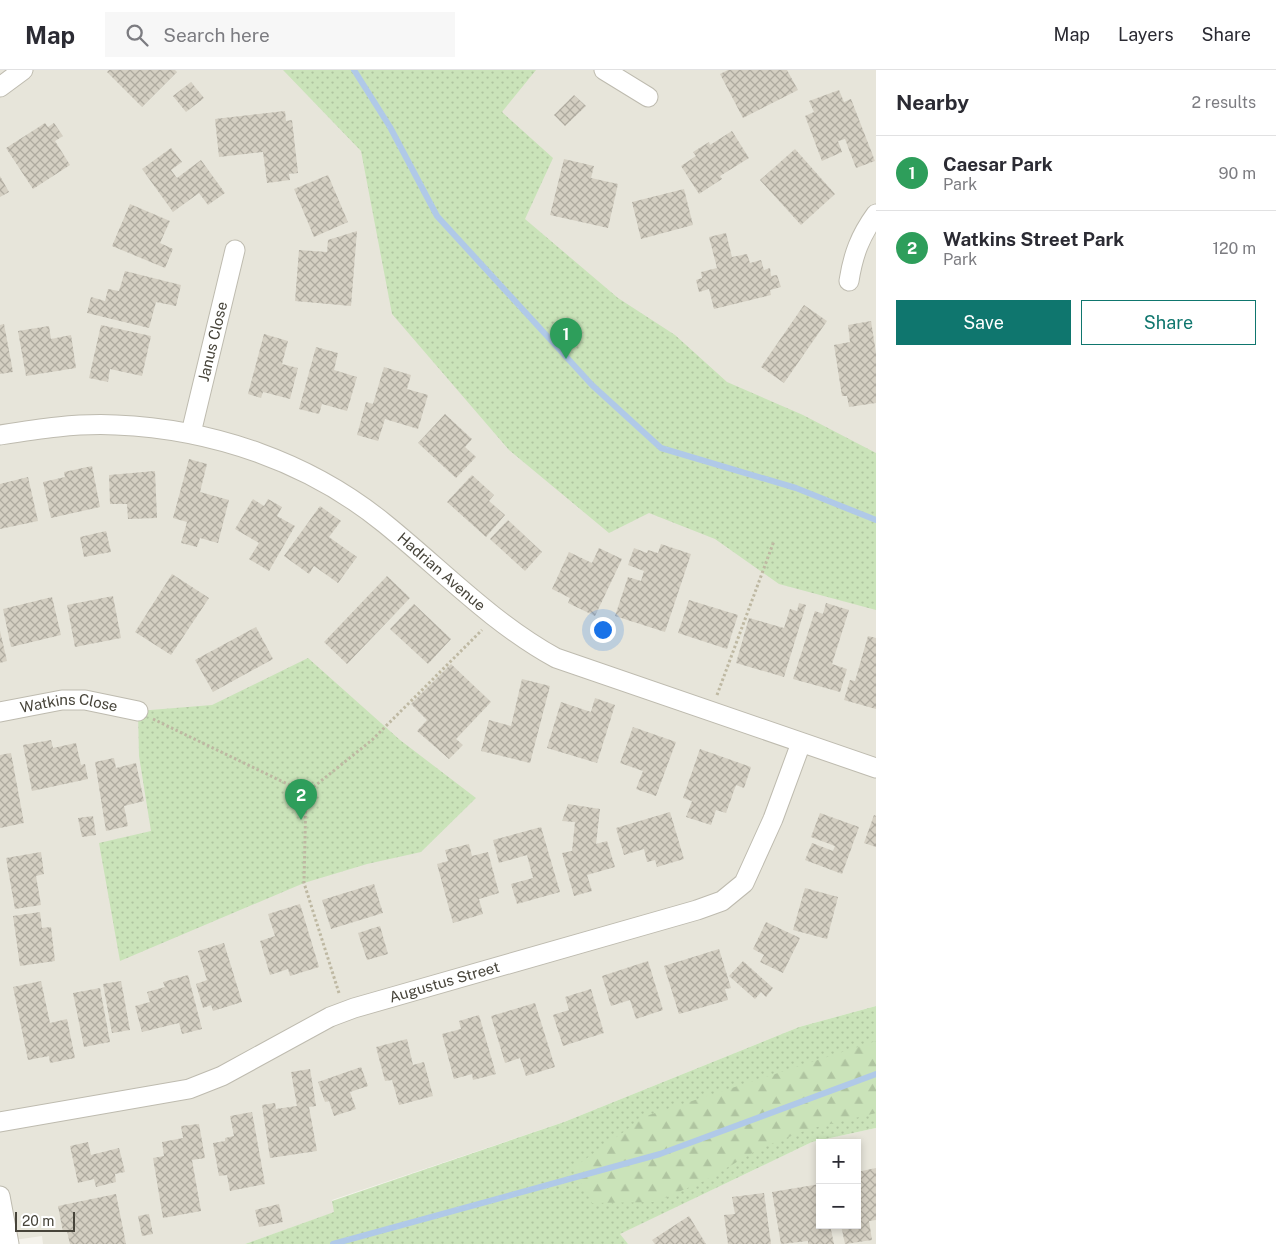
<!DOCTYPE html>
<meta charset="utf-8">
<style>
body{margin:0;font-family:"Public Sans",sans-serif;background:#f7f7f7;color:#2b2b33}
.controls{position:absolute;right:15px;bottom:15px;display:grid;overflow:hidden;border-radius:0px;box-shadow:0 2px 8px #0003}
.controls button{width:45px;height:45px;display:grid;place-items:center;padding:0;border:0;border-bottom:1px solid #e1e1e2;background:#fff;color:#2b2b33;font:25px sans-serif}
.scale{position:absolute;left:15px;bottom:12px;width:60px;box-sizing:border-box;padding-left:5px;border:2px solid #47443a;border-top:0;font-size:14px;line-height:18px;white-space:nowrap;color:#47443a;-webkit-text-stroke:4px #fff;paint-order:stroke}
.you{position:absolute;left:602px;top:559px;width:18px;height:18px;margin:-12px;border:4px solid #fff;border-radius:50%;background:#1a73e8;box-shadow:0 0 0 8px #1a73e833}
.badge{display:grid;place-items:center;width:32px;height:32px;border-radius:50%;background:#0f766e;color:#fff;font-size:16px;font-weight:700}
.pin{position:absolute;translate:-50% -41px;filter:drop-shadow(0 1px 2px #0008)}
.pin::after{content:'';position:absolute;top:26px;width:18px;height:15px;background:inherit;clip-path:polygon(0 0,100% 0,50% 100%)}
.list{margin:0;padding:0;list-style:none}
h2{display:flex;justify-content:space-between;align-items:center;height:65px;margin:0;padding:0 20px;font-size:21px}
h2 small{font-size:16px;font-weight:400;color:#7c7c81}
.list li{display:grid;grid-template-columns:32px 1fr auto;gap:15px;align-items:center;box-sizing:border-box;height:75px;padding:0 20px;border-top:1px solid #e1e1e2}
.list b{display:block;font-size:19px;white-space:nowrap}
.list p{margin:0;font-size:16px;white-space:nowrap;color:#7c7c81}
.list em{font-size:16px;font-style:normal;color:#7c7c81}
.actions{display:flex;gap:10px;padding:15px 20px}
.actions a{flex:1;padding:11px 0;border:1px solid #0f766e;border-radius:0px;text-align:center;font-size:18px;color:#0f766e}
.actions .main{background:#0f766e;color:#fff}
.icon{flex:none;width:28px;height:28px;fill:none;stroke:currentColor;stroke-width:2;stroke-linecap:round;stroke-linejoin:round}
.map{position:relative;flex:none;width:876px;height:1174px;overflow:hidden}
header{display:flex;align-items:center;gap:30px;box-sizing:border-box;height:70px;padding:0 25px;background:#fff;border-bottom:1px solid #e1e1e2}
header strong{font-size:24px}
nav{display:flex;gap:28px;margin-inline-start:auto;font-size:18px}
.search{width:350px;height:45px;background:#f7f7f7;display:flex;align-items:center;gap:12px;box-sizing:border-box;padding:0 18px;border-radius:0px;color:#7c7c81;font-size:19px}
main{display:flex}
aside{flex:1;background:#fff}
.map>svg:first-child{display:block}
.residential{fill:#e7e5da;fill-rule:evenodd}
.grass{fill:url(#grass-dots)}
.forest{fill:url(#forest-firs)}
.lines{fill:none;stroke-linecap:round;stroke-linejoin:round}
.stream{stroke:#b0c9e8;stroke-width:6}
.building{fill:url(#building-cross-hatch)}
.minor-casing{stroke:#bebbaf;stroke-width:21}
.path{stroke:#beb8a2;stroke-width:3;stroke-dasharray:2.5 2.5;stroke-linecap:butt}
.minor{stroke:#fff;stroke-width:19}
.labels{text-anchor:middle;stroke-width:4.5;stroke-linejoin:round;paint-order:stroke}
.street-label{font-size:15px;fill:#47443a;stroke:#fff}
</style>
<header>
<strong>Map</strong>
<div class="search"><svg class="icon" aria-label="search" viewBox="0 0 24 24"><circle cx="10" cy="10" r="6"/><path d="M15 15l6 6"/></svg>Search here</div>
<nav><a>Map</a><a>Layers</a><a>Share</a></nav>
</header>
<main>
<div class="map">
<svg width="876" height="1174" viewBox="0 0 876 1174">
<defs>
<pattern id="grass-dots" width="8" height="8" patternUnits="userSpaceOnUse" patternTransform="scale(1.25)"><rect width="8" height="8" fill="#cae3b9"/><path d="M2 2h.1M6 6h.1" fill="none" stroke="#afc4a0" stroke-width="1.8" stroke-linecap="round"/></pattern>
<pattern id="forest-firs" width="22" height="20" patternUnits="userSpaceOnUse" patternTransform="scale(1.25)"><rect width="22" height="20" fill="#cae3b9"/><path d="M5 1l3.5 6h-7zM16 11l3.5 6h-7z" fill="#afc4a0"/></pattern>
<pattern id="building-cross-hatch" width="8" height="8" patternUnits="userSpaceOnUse" patternTransform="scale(1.25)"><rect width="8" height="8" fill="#d4cfc2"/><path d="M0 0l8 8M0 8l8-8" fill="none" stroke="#aeaa9f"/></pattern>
</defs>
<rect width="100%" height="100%" fill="#f4f2eb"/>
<g class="residential">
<path d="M0,0H876V936L799,957L564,1052L332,1130L335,1142L245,1174H43L42,1166L0,1172Z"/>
<path d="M876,1058V1174H628L619,1164L812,1072ZM820,1073H857V1155H820Z"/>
</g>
<g class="grass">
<path d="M283,0H536L502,42L553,88L525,149L618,228L675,265L727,312L803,345L876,383V540L779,514L715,469L649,443L609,463L509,380L392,244L361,81Z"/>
<path d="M308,588L400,670L476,728L421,782L367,794L304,813L120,891L99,773L151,761L139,686L138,641L212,635Z"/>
<path d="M876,936V1058L812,1072L620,1164L628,1174H245L334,1142L332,1131L564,1052L799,957Z"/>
</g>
<path class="forest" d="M876,971V1043L809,1059L761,1078L704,1111L655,1132L592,1133L573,1098L646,1046Z"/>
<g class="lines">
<g class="stream">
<path d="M354,0L390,57L437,146L592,315L661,378L796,418L876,450"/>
<path d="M333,1174L660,1084L876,1004"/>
</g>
</g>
<g class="building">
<path d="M109,0H175L177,2L142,37L107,2Z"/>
<path d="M728,0H787L798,20L743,48L720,4Z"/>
<path d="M191,12L204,28L186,42L173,26Z"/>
<path d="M839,20L844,32L851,29L875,91L856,98L845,69L838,71L842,82L822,91L805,46L814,42L809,31Z"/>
<path d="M574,25L586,36L565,56L554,45Z"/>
<path d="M285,41L286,51L292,50L298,103L289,104L290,110L267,113L263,82L219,87L215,49Z"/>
<path d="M45,53L48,57L54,53L63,66L55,71L70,95L33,119L6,78Z"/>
<path d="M732,61L749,88L720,106L722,109L699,124L681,96L696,86L693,82L709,72L710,75Z"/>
<path d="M171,78L182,92L171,100L177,108L201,90L225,123L208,135L199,123L173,142L142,99Z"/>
<path d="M795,79L835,124L801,155L760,110Z"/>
<path d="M564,89L594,96L591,108L618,114L608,158L550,145Z"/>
<path d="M328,105L348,152L314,167L294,119Z"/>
<path d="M0,106L9,122L0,127Z"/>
<path d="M684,119L693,155L641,169L632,132Z"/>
<path d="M130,134L170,151L160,173L173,179L165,198L112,176Z"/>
<path d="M357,161L351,236L295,231L299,180L327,182L328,170Z"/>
<path d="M726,163L732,187L747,184L750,193L761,190L764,200L770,198L771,206L777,205L781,217L770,220L771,225L714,239L709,219L699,222L696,210L702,208L701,202L717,198L709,167Z"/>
<path d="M125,201L181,215L176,236L156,232L149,258L87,243L91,227L105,231L108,219L119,221Z"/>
<path d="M804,235L827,251L784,313L761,297Z"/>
<path d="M871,251L876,283V333L849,337L847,326H842L834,275L850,272L848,255Z"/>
<path d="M4,254L13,302L0,304V255Z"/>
<path d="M101,255L151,266L142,306L110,299L108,312L89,308Z"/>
<path d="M49,256L51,269L71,265L76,298L26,306L18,261Z"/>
<path d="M264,264L288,271L282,294L298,298L290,329L263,322L261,328L248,324Z"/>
<path d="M316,277L338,283L334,300L357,307L347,341L322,334L319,344L299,339Z"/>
<path d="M384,297L411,305L407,319L428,325L418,359L385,349L378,371L357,365L366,332L373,334Z"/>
<path d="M445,344L472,369L465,377L476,387L456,408L418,373Z"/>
<path d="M189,389L207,394L200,422L229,430L218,473L200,468L197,477L181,473L187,452L173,448Z"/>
<path d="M92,396L100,437L51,448L43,412L65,407L64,402Z"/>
<path d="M155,401L157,448L128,449L127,434H110L109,405Z"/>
<path d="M472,405L494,425L489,431L505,445L486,467L447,432Z"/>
<path d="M28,407L38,451L0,459V414Z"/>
<path d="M253,429L264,436L268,429L282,437L277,446L295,456L269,501L249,489L259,473L235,459Z"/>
<path d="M320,436L341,451L329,467L357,487L338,513L314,496L309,504L284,486Z"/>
<path d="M508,450L542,482L525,501L490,469Z"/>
<path d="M106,461L111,482L84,487L80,467Z"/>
<path d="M661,474L691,484L665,562L615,546L628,507L641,511L644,501L628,495L634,478L647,483L648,480L658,483Z"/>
<path d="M599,478L622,489L595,546L568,533L570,528L552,519L569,482L592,493Z"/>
<path d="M172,504L209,528L171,585L135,562Z"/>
<path d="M387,506L410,528L347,594L324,572Z"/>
<path d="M113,526L121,568L75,577L67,535Z"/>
<path d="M52,527L61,565L11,577L3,539Z"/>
<path d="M689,530L738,545L727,579L678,563Z"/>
<path d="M799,533L806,535L784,607L736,593L749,548L784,558L790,539L797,541Z"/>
<path d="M826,533L849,540L832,594L847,599L840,622L793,609L815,541L823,544Z"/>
<path d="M414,534L451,569L428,594L390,559Z"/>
<path d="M256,557L273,589L213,622L195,590Z"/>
<path d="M0,561L7,591L0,593Z"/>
<path d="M868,566L876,568V639L844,630L850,610L855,611Z"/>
<path d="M451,594L491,632L456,669L463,675L449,689L417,661L427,650L411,634Z"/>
<path d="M522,609L550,616L530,693L481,681L489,650L511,656Z"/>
<path d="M595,628L615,635L597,693L547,678L561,632L591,642Z"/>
<path d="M633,657L676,672L656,726L636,719L643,701L620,693Z"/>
<path d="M51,670L53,678L76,673L81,695L85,694L88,709L32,721L23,675Z"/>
<path d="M700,679L751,697L744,718L736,715L726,743L716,740L711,755L686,747L692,731L683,728Z"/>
<path d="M11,683L24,753L0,758V685Z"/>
<path d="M114,688L116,698L136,693L144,731L124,736L128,756L106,761L95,692Z"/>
<path d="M568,734L600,739L596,774L607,771L615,797L587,805L592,821L574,826L562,783L572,781L575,752L562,751Z"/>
<path d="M670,742L684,789L657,797L655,790L647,792L644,779L624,785L616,758Z"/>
<path d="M820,743L859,757L842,804L805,790L812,773L833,781L835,776L811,767Z"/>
<path d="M874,745L876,746V777L864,773Z"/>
<path d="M93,746L96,765L82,767L78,748Z"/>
<path d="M541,757L560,822L517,834L511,814L533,808L527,785L499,793L493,770Z"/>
<path d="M469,774L472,786L488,782L499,823L479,829L483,844L453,853L437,794L448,791L445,780Z"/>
<path d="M41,782L44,804L36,806L41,835L15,839L6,788Z"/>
<path d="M374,814L383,843L331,859L322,830Z"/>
<path d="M805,818L838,827L827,869L793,860Z"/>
<path d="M300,834L319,897L290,906L288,899L270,905L260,871L275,866L268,844Z"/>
<path d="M40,842L42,858L51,857L55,891L20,896L13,846Z"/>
<path d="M766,852L800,868L783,903L760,892L764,885L753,879Z"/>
<path d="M380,856L388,884L367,890L358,863Z"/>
<path d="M224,873L242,932L213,941L211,935L203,938L196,914L207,910L198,881Z"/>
<path d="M719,879L731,918L725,919L728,930L679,944L664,896Z"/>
<path d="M648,891L663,940L636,949L630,930L611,936L602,906Z"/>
<path d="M743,891L773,918L766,927L761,922L755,929L729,906Z"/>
<path d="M188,905L202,959L182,964L179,953L142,962L135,936L150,932L147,922L165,917L163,912Z"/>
<path d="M41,911L50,953L67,949L75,988L50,993L49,986L28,990L13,917Z"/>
<path d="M121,911L130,960L112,963L103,914Z"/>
<path d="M100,918L110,972L84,977L73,923Z"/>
<path d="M591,919L604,963L563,976L553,945L569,940L565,927Z"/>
<path d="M535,933L555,997L526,1006L520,988L505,993L491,946Z"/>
<path d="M479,945L496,1004L473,1010L472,1004L454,1009L442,964L461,959L459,951Z"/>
<path d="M407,969L413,995L424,992L433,1026L399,1035L392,1010L385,1011L376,977Z"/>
<path d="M361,997L368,1016L350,1022L356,1039L334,1046L329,1031L325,1032L318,1012Z"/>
<path d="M310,999L316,1036L309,1037L317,1081L270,1088L262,1035L275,1033L276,1039L297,1036L291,1002Z"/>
<path d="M252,1042L265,1114L230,1121L227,1105L219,1106L213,1073L225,1071V1068L234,1066L230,1046Z"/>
<path d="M199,1054L205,1088L192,1090L201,1141L163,1148L153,1088L164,1086L162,1072L183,1068L181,1056Z"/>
<path d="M88,1072L91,1085L119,1078L125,1102L115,1104L116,1112L96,1117L94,1109L78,1113L70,1076Z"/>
<path d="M876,1098V1150L869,1151L872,1170L845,1174L841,1155H857V1102Z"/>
<path d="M820,1114V1155H830L834,1174H808V1171L781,1174L772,1122Z"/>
<path d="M764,1123L771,1174H728L724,1145L735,1144L732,1127Z"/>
<path d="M116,1124L126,1174H70L67,1161L63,1162L58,1136Z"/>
<path d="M279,1134L283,1152L259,1157L255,1140Z"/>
<path d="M149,1144L153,1164L142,1166L138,1146Z"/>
<path d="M689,1146L706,1174H655L652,1170Z"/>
</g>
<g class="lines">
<defs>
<g id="minor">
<path d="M604,0L648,27"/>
<path d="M0,17L23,0"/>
<path d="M849,211C853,185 860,166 876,144"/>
<path id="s1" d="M191,363L235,180"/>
<path id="s2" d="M0,365C38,359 77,353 116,355C213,359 309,392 384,453C441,499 492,553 556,588L876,698"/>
<path id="s3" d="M0,642L62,630H85L138,641"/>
<path id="s4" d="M0,1052L189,1019L222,1006L330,947L354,938L697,840L722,831L744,813L773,749L801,673"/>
<path d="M0,1126L9,1174"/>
</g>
</defs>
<use href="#minor" class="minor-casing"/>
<g class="path">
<path d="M717,625L774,471"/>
<path d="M153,649L306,723"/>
<path d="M339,923L304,813L306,723L372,670L482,560"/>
</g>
<use href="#minor" class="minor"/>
</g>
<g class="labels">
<g class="street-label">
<text dy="5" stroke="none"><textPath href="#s1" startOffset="94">Janus Close</textPath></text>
<text dy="5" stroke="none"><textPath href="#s2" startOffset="482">Hadrian Avenue</textPath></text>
<text dy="5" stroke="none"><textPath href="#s3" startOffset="70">Watkins Close</textPath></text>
<text dy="5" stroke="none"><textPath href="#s4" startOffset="470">Augustus Street</textPath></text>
</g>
</g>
</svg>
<div class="controls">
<button>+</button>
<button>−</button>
</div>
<div class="scale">20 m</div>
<div class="you"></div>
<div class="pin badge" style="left:566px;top:289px;background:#2e9e5b">1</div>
<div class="pin badge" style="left:301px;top:750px;background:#2e9e5b">2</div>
</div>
<aside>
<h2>Nearby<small>2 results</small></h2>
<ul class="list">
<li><span class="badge" style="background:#2e9e5b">1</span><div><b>Caesar Park</b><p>Park</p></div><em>90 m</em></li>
<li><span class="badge" style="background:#2e9e5b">2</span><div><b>Watkins Street Park</b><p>Park</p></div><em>120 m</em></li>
</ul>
<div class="actions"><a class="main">Save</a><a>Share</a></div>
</aside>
</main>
